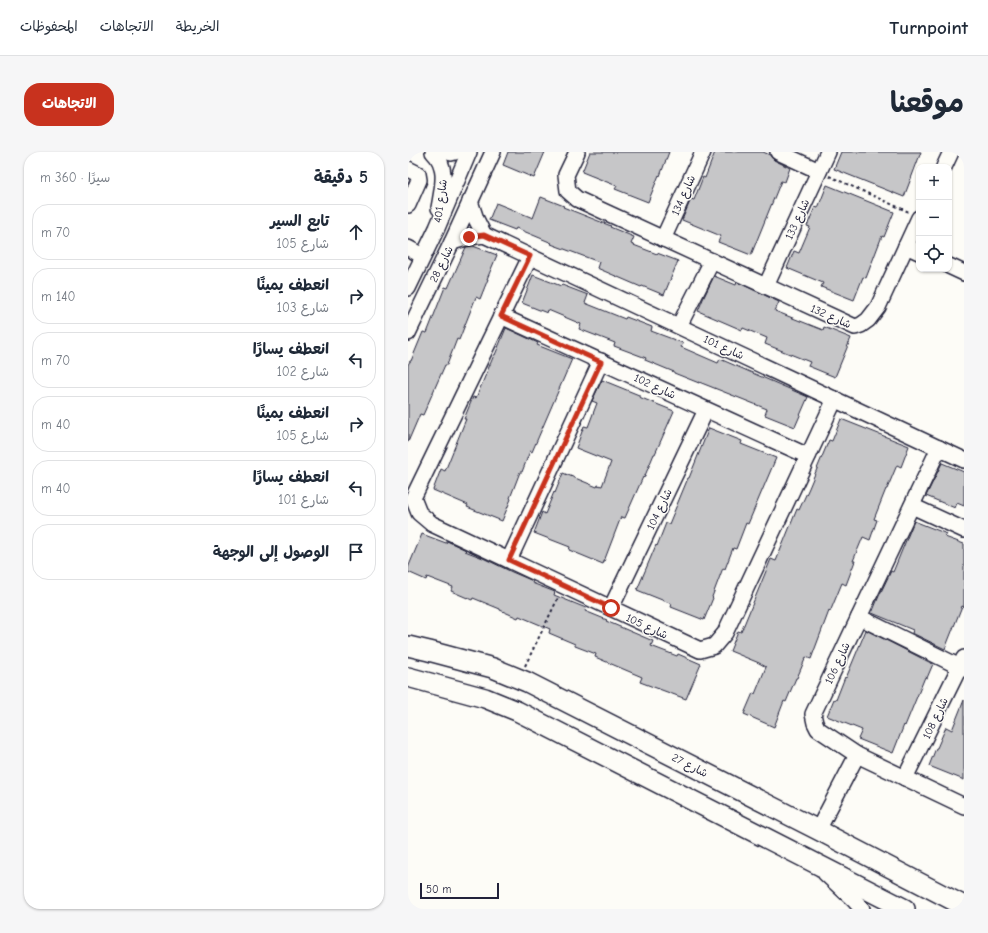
<!DOCTYPE html>
<html lang="ar">
<meta charset="utf-8">
<style>
body{margin:0;font-family:"Comic Neue","Playpen Sans Arabic",sans-serif;background:#f6f6f7;color:#1f2937;direction:rtl}
.controls{position:absolute;right:12px;top:12px;display:grid;overflow:hidden;border-radius:8px;box-shadow:0 1px 3px #0004}
.controls button{width:36px;height:36px;display:grid;place-items:center;padding:0;border:0;border-bottom:1px solid #e0e1e3;background:#fff;color:#1f2937;font:20px sans-serif}
.scale{position:absolute;left:12px;bottom:10px;width:79px;box-sizing:border-box;padding-left:4px;border:2px solid #22223b;border-top:0;font-size:11px;line-height:14px;white-space:nowrap;color:#22223b;-webkit-text-stroke:3px #fdfcf7;paint-order:stroke}
.stop{position:absolute;width:12px;height:12px;margin:-9px;border:3px solid #c8321e;border-radius:50%;background:#fff}
.stop.end{background:#c8321e;border-color:#fff;box-shadow:0 1px 4px #0008}
.list{margin:0;padding:0;list-style:none}
h2{display:flex;justify-content:space-between;align-items:center;height:52px;margin:0;padding:0 16px;font-size:17px}
h2 small{font-size:13px;font-weight:400;color:#747a83}
.list li{display:grid;grid-template-columns:26px 1fr auto;gap:12px;align-items:center;box-sizing:border-box;height:56px;margin:0 8px 8px;padding:0 8px;border:1px solid #e0e1e3;border-radius:16px}
.list b{display:block;font-size:15px;white-space:nowrap}
.list p{margin:0;font-size:13px;white-space:nowrap;color:#747a83}
.list em{font-size:13px;font-style:normal;color:#747a83}
.icon{flex:none;width:22px;height:22px;fill:none;stroke:currentColor;stroke-width:2;stroke-linecap:round;stroke-linejoin:round}
.map{position:relative;flex:none;width:556px;height:757px;overflow:hidden;direction:ltr;border-radius:16px}
header{display:flex;align-items:center;gap:24px;box-sizing:border-box;height:56px;padding:0 20px;background:#fff;border-bottom:1px solid #e0e1e3}
header strong{font-size:19px}
nav{display:flex;gap:22px;margin-inline-start:auto;font-size:14px}
.intro{display:flex;align-items:center;justify-content:space-between;box-sizing:border-box;height:96px;padding:0 24px}
h1{margin:0;font-size:28px}
.button{padding:10px 18px;border-radius:16px;background:#c8321e;color:#fff;font-size:14px;font-weight:700}
main{display:flex;gap:24px;padding:0 24px}
aside{flex:1;background:#fff;border-radius:16px;box-shadow:0 1px 3px #0004}
.map>svg:first-child{display:block}
.building{fill:#c6c6c8;stroke:#22223b}
.lines{fill:none;stroke-linecap:round;stroke-linejoin:round}
.minor-casing{stroke:#22223b;stroke-width:18}
.major-casing{stroke:#22223b;stroke-width:22}
.path{stroke:#22223b;stroke-width:2;stroke-dasharray:3 3;stroke-linecap:butt}
.minor{stroke:#fdfcf7;stroke-width:15}
.major{stroke:#fdfcf7;stroke-width:19}
.route{stroke:#c8321e;stroke-width:5}
.labels{text-anchor:middle;stroke-width:3;stroke-linejoin:round;paint-order:stroke}
.street-label{font-size:11px;fill:#22223b;stroke:#fdfcf7}
</style>
<header>
<strong>Turnpoint</strong>
<nav><a>الخريطة</a><a>الاتجاهات</a><a>المحفوظات</a></nav>
</header>
<div class="intro"><h1>موقعنا</h1><a class="button">الاتجاهات</a></div>
<main>
<div class="map">
<svg width="556" height="757" viewBox="0 0 556 757">
<rect width="100%" height="100%" fill="#fdfcf7"/>
<filter id="ink" filterUnits="userSpaceOnUse"><feTurbulence type="fractalNoise" baseFrequency=".025" numOctaves="2"/><feDisplacementMap in="SourceGraphic" scale="8" xChannelSelector="R" yChannelSelector="G"/><feConvolveMatrix kernelMatrix="1 2 1 2 8 2 1 2 1" color-interpolation-filters="sRGB"/></filter>
<g filter="url(#ink)">
<g class="building">
<path d="M100,0H137L126,26L95,13Z"/>
<path d="M182,0H261L252,24L251,23L240,50L207,37L209,34L174,20Z"/>
<path d="M307,0H355L362,3L363,5L366,8L382,16L377,30L373,29L343,103L310,90L313,84L274,68L283,47L286,48L295,25L297,26Z"/>
<path d="M433,0H513L496,45L426,17Z"/>
<path d="M419,33L486,60L476,85L474,84L458,126L455,125L446,148L413,135L415,131L379,116L386,99L391,101L402,75L399,74L407,55L410,56Z"/>
<path d="M133,45L156,54L155,55L203,74L202,75L226,85L223,92L249,102V101L270,109L256,143L234,134L233,135L189,116L191,110L143,92L144,91L108,76L107,78L81,68L88,51L125,66Z"/>
<path d="M65,94L89,103L79,127H80L72,147L68,145L51,188L49,187L39,213H37L15,263L12,262L0,290V213L2,209H3L15,180L19,181L37,135L40,136L58,95Z"/>
<path d="M125,123L153,134L154,133L180,143L177,151L217,167L218,165L244,175L243,179L275,191L273,195L310,211L312,207L400,245L387,275L357,263L359,257L291,230V231L266,221V220L237,208L238,206L206,194L207,191L171,177L173,172L140,158L139,161L114,151Z"/>
<path d="M306,124L328,133L329,130L371,150L367,159L415,178L416,175L443,186L427,225L400,214L402,210L357,192L359,186L335,176L334,178L290,159L295,147Z"/>
<path d="M98,176L130,191L129,193L164,207L124,300L122,299L114,320H112L102,346L103,347L94,369L59,355L60,353L25,338L33,317L37,319L58,267H56L65,245L68,246L86,203H87Z"/>
<path d="M194,228L231,243V245L266,259L247,302H246L236,326L235,325L217,366L213,365L195,412L161,398L162,395L126,381L134,360L137,362L146,340L147,341L155,321L189,335L190,333L194,334L203,310L168,296L176,274L180,275L189,251L184,249Z"/>
<path d="M433,267L501,294L493,315L489,313L479,337H478L466,367L469,368L462,388L455,385L445,409H447L438,433L434,431L422,460L421,459L403,507L398,505L389,526H388L378,550L376,549L366,575L336,562L345,541L347,542L358,515L351,511L322,499L330,479L333,480L363,407L368,409L389,357L391,358L401,336L421,288L424,289Z"/>
<path d="M301,276L334,289L333,292L368,306L340,372L338,371L328,397L325,396L317,417L315,416L304,445L305,446L296,468L263,455L264,452L229,438L248,393L249,394L258,371L261,372L280,326H281Z"/>
<path d="M534,311L556,320V354L549,351L547,356L518,344Z"/>
<path d="M506,369L539,382L537,385L556,392V455L554,454L537,497L504,481L505,478L464,461L471,444L483,419L485,420Z"/>
<path d="M14,382L38,391L39,389L58,398L57,399L75,406L104,420L125,429L124,431L147,440L146,443L178,456L177,459L199,468L198,469L245,489L243,494L269,504L270,502L293,512L278,547L232,530L234,525L187,505L188,502L167,494V492L141,481L142,477L111,464L110,466L92,458V457L65,446L64,448L43,439L45,435L19,425L18,428L0,420V416Z"/>
<path d="M458,478L525,512L519,526L517,525L497,574L496,573L485,601L450,587L454,578L419,564L426,547L428,548L437,525L438,526Z"/>
<path d="M556,548V628L521,614L528,596H529L538,575L544,578Z"/>
</g>
<g class="lines">
<defs>
<g id="minor">
<path d="M25,0C41,15 34,37 31,56"/>
<path d="M40,0L43,1L47,0"/>
<path d="M169,0L158,23L160,39L169,47L447,175L453,173L460,168L470,155L511,66"/>
<path d="M370,0L411,19"/>
<path d="M536,15L543,0"/>
<path d="M0,17L10,22L11,28L0,53"/>
<path d="M62,49L68,67L76,83"/>
<path d="M255,87L295,0"/>
<path d="M44,90L61,85L76,83L556,308"/>
<path d="M498,94L511,100"/>
<path d="M0,96L15,104"/>
<path d="M122,105L5,346L11,361L24,372L292,498L306,494L317,481L427,247"/>
<path d="M541,114L556,121"/>
<path d="M358,134L420,0"/>
<path d="M0,136L29,76L61,0"/>
<path d="M93,164L400,304"/>
<path d="M271,174L304,109"/>
<path d="M0,181L44,90L85,0"/>
<path d="M531,296L405,562L407,571L410,577L449,603L556,654"/>
<path d="M504,354L556,378"/>
<path d="M101,408L193,209"/>
<path d="M203,456L298,258"/>
<path d="M451,465L556,517"/>
<path d="M497,626L556,506"/>
<path d="M410,678L449,603"/>
<path d="M417,721L447,749L454,757"/>
</g>
<g id="major">
<path d="M0,494L21,499L85,516L119,530L410,678L556,754"/>
<path d="M0,525L77,546L109,559L497,757"/>
</g>
</defs>
<use href="#minor" class="minor-casing"/>
<use href="#major" class="major-casing"/>
<g class="path">
<path d="M421,24L501,60"/>
<path d="M117,514L151,444"/>
</g>
<use href="#minor" class="minor"/>
<use href="#major" class="major"/>
</g>
</g>
<g class="lines" filter="url(#ink)">
<path class="route" d="M61,85L76,83L122,104L93,164L193,210L101,408L203,456"/>
</g>
<g class="labels">
<g class="street-label">
<text transform="translate(275 43) rotate(-66)" y="4">شارع 134</text>
<text transform="translate(32 49) rotate(-82)" y="4">شارع 401</text>
<text transform="translate(389 67) rotate(-65)" y="4">شارع 133</text>
<text transform="translate(33 112) rotate(-64)" y="4">شارع 28</text>
<text transform="translate(423 164) rotate(24)" y="4">شارع 132</text>
<text transform="translate(316 195) rotate(25)" y="4">شارع 101</text>
<text transform="translate(247 234) rotate(25)" y="4">شارع 102</text>
<text transform="translate(251 357) rotate(-64)" y="4">شارع 104</text>
<text transform="translate(239 474) rotate(25)" y="4">شارع 105</text>
<text transform="translate(429 511) rotate(-65)" y="4">شارع 106</text>
<text transform="translate(527 566) rotate(-64)" y="4">شارع 108</text>
<text transform="translate(282 613) rotate(27)" y="4">شارع 27</text>
</g>
</g>
</svg>
<div class="controls">
<button>+</button>
<button>−</button>
<button><svg class="icon" aria-label="locate" viewBox="0 0 24 24"><circle cx="12" cy="12" r="6"/><path d="M12 2v4M12 18v4M2 12h4M18 12h4"/></svg></button>
</div>
<div class="scale">50 m</div>
<div class="stop" style="left:203px;top:456px"></div>
<div class="stop end" style="left:61px;top:85px"></div>
</div>
<aside>
<h2>5 دقيقة<small>سيرًا · 360 m</small></h2>
<ul class="list">
<li><svg class="icon" aria-label="ahead" viewBox="0 0 24 24"><path d="M12 20V5M6 11l6-6 6 6"/></svg><div><b>تابع السير</b><p>شارع 105</p></div><em>70 m</em></li>
<li><svg class="icon" aria-label="right" viewBox="0 0 24 24"><path d="M7 20v-9h11M14 6l5 5-5 5"/></svg><div><b>انعطف يمينًا</b><p>شارع 103</p></div><em>140 m</em></li>
<li><svg class="icon" aria-label="left" viewBox="0 0 24 24"><path d="M17 20v-9H6M10 6l-5 5 5 5"/></svg><div><b>انعطف يسارًا</b><p>شارع 102</p></div><em>70 m</em></li>
<li><svg class="icon" aria-label="right" viewBox="0 0 24 24"><path d="M7 20v-9h11M14 6l5 5-5 5"/></svg><div><b>انعطف يمينًا</b><p>شارع 105</p></div><em>40 m</em></li>
<li><svg class="icon" aria-label="left" viewBox="0 0 24 24"><path d="M17 20v-9H6M10 6l-5 5 5 5"/></svg><div><b>انعطف يسارًا</b><p>شارع 101</p></div><em>40 m</em></li>
<li><svg class="icon" aria-label="arrive" viewBox="0 0 24 24"><path d="M6 21V4h12l-3 4 3 4H6"/></svg><div><b>الوصول إلى الوجهة</b></div></li>
</ul>
</aside>
</main>
